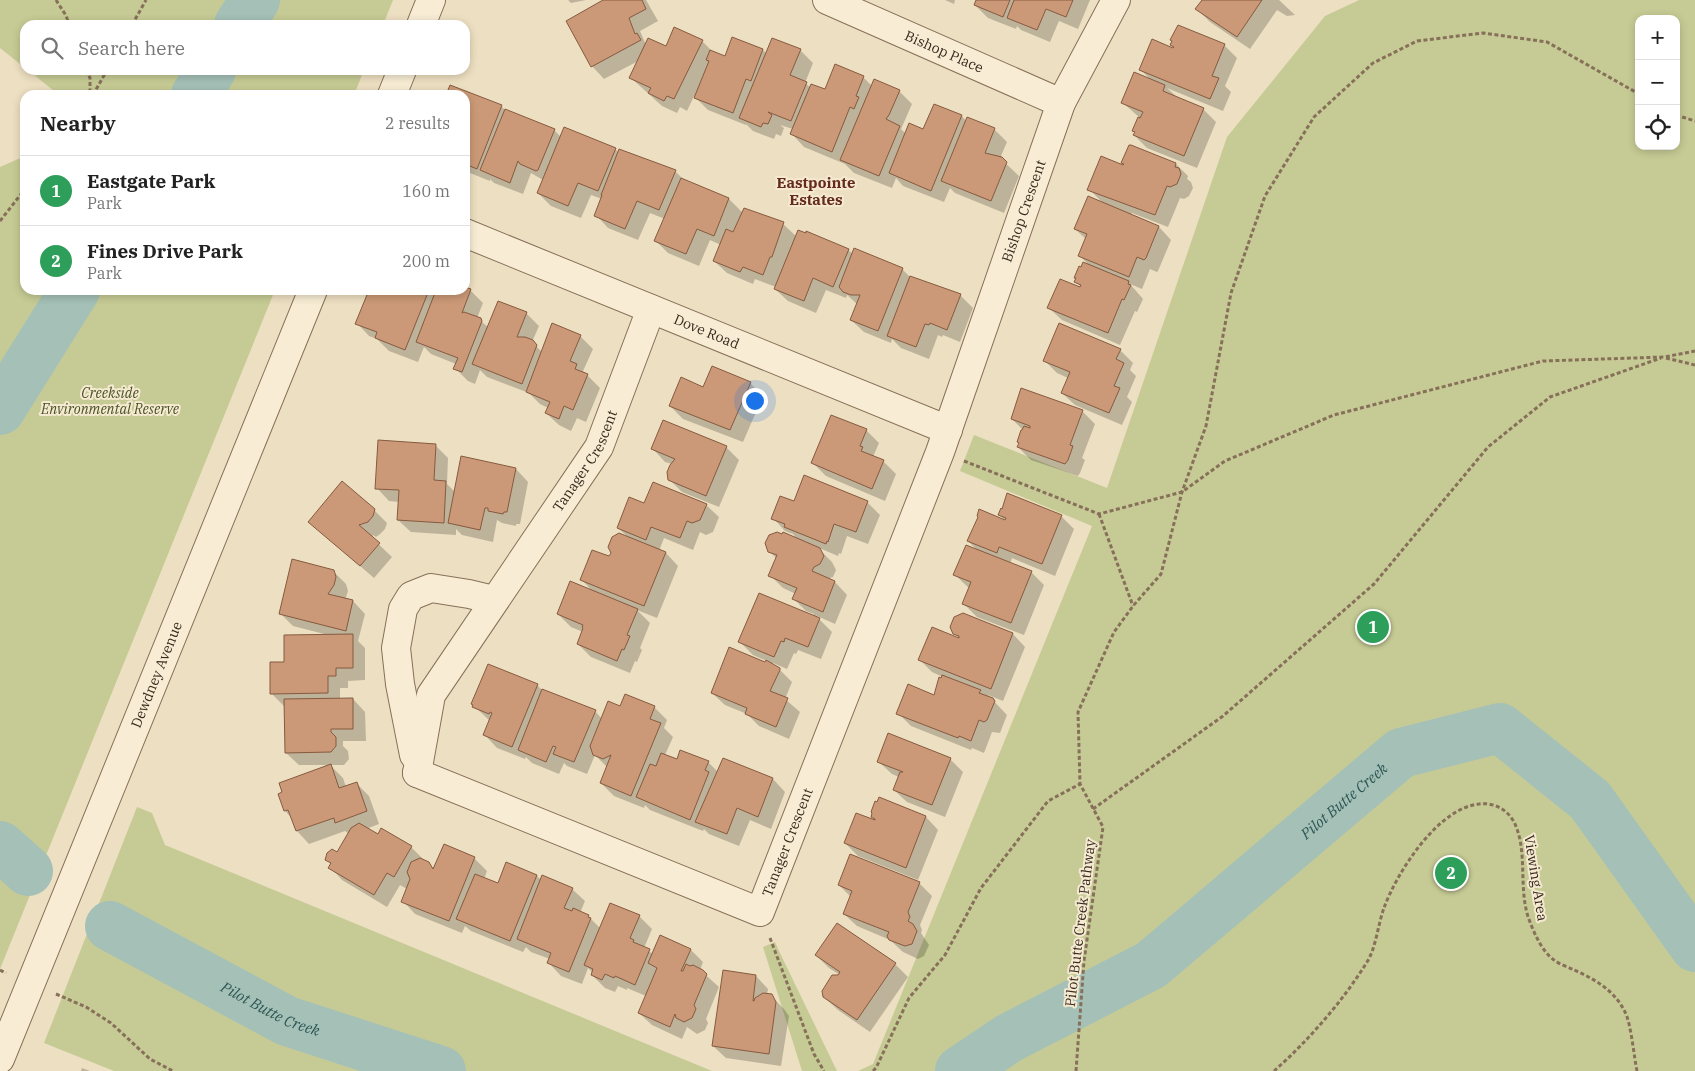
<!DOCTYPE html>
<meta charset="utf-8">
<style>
body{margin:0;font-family:"IBM Plex Serif",serif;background:#f2f2f2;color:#222}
.controls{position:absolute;right:15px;top:15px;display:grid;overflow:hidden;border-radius:10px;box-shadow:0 2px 8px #0003}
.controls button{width:45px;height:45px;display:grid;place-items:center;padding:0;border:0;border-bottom:1px solid #e0e0e0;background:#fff;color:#222;font:25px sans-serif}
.you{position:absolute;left:754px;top:400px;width:18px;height:18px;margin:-12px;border:4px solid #fff;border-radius:50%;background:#1a73e8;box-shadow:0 0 0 8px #1a73e833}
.badge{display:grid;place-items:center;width:32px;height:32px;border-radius:50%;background:#2563eb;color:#fff;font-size:16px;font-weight:700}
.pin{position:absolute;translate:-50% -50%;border:2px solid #fff;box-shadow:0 1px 5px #0006}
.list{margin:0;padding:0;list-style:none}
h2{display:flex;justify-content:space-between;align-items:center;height:65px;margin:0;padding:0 20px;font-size:21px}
h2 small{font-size:16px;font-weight:400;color:#767676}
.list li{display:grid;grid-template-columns:32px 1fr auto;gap:15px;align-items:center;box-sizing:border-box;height:70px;padding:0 20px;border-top:1px solid #e0e0e0}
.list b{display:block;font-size:19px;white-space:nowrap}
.list p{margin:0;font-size:16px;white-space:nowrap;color:#767676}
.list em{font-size:16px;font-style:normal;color:#767676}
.icon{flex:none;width:28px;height:28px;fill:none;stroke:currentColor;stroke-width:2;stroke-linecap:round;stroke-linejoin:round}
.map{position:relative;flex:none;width:1695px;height:1071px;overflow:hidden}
.search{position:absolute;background:#fff;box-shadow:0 2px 8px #0003;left:20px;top:20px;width:450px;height:55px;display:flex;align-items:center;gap:12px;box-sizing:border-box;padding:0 18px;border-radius:15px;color:#767676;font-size:19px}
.panel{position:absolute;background:#fff;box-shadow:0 2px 8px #0003;left:20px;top:90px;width:450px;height:205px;border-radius:15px}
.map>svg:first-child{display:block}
.green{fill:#c6cb95;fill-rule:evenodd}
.shadow{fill:#0003}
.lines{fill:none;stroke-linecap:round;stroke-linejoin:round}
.river{stroke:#a4c0b7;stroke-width:50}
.building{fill:#cb9977;stroke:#865a3f}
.minor-casing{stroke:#877059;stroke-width:30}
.path{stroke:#877059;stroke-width:3;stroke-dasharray:4 2.5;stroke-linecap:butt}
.minor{stroke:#f8edd4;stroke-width:28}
.labels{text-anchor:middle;stroke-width:4;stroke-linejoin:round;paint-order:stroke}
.street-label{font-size:14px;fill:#37291d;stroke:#f5ead1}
.park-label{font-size:14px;font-style:italic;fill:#485324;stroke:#f5ead1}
.neighbourhood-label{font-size:15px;font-weight:bold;fill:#632a1d;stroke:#f5ead1}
.water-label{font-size:15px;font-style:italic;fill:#2c5653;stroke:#f5ead1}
</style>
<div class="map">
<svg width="1695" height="1071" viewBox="0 0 1695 1071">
<rect width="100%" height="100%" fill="#eddfc1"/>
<g class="green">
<path d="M0,0H393L383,25H25V68L0,48Z"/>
<path d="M1359,0H1695V1071H858L873,1064L1092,526L960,471L974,435L1107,488L1227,137L1325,16ZM1639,19H1676V146H1639Z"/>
<path d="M28,70H364L354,95H59Z"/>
<path d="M25,156V290H275L0,969V167Z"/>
<path d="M137,807L152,813L165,845L712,1071H114L44,1043Z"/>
<path d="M775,942L780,953L837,1071H802L763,947Z"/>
</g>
<g class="shadow">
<path d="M568,0H586L571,3Z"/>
<path d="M604,0H646L658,21L640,31L646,45L666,48L675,29L702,41L714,53L725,57L733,38L763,50L767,54L800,50L813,63L805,83L811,88L825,91L863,77L872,86L899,91L912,104L901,129L906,134L924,131L935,105L962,116L966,121L994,129L1007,142L1000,158L1019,176L1004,213L955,193L950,188L944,202L903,186L896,178L892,188L854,173L845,164L804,147L792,134L793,129L780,125L784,128L781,136L776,134L774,139L753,131L746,124V125L708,110L694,96L687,111L680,107L677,113L662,106L631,78L640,60L604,79L592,66Z"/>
<path d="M945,0H955L954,4Z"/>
<path d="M977,0H1090L1078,29L1059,21L1050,42L1021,30L1017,26L1016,29L988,18L975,5Z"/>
<path d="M1203,0H1279L1295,15L1287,16L1277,10L1250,49L1210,22L1197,9Z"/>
<path d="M1171,45H1224L1237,58L1225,86L1231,92L1223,111L1167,88L1178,98L1203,109L1216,122L1197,168L1147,148L1134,135L1136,132L1133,130L1139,117L1123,103L1151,80L1141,70L1178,51Z"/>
<path d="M451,87L501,106L505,110L554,130L561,137L615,149L619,153L675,171L685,181L729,199L743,213L783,224L796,236L848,250L853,254L902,269L910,277L960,295L973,308L960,342L943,335L942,337L938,335L929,359L901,348L892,339L891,343L864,332L851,320L857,304L847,295L846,298L826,290L816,313L788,301L775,289L776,287L755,279L753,284L727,273L714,261L721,245L710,240L699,266L668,253L656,241L665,219L650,213L638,240L608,228L596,215L602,199L591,195L581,218L551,206L538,193L543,180L531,173L523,194L494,183L490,179V181L465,171V95H447Z"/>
<path d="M1176,164L1188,176L1187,179L1191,182L1193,188L1189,196L1184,199L1180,198L1168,227L1132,213L1131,215L1159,227L1171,240L1158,271L1157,272L1150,269L1142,289L1130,284L1143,299L1137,312L1135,311L1120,345L1062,320L1049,308L1084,290L1076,282L1091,267L1079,255L1086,239L1075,229L1103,203L1089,189L1124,167Z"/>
<path d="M465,288L470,290L483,303L477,318L488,327L526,313L539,326L532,342L542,352L580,336L593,349L583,371L600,388L586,422L577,418L571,431L559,425L546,413L548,408L540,404L529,393L487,377L480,370L475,384L468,381L455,368L456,364L431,354L424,347L418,362L389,351L377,339L369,336L357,323L370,290H465Z"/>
<path d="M1120,350L1133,363L1130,370L1136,376L1127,397L1132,402L1122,425L1075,405L1062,393L1068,378L1057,373L1044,360Z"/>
<path d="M750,383L763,396L743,442L683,419L670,406L704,388Z"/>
<path d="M1082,411L1095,424L1082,458L1085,460L1080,473L1078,476L1031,460L1018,447L1027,434L1012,419Z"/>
<path d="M866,430L879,443L873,457L883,461L896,474L885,501L826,476L813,463Z"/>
<path d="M435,445L448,458L447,484L455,492L516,469L528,482L520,524H516V526L502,523L497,520L493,542L462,535L456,529V535L411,532L398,520L399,502L389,501L377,488Z"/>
<path d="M726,447L739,460L719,507L682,492L669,479L672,464L665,462L653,449Z"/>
<path d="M867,502L880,515L868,544L847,536L841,554L839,553L838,556L817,547L832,562L836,570L833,577L827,579L835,582L847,595L835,624L815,615L832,632L821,659L798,650L796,654L794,653L787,669L773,663L772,665L779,669L792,682L785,699L800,712L789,739L759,726L747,714L725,705L712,693L766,663L767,661L753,655L740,642L813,617L814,614L806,611L794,599L796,594L783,588L770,575L777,559L769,551L798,540L793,534L785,531L773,518L795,503Z"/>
<path d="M645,505H706L719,517L713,532L706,535L700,532L693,550L664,538L659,551L666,553L678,566L657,618L637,610L650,623L640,648L642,650L637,662L635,661L630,673L591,657L578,644L583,632L571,627L558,614L594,593L582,580L610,558L629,538L618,528Z"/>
<path d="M374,510L387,523L385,529L380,534L376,537L373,535L372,538L392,557L374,578L309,522Z"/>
<path d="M999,515L1061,516L1074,529L1055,576L1012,558L1010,564L1031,572L1044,585L1024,635L977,617L964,604L970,589L955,575L979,552L968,541L1006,521Z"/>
<path d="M333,571L346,584L348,591L345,600L353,601L365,614L358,641L365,648V680L348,681V688H340V699H353L365,712L366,741H343V746L348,751L349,759L344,765H299L286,753L284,706L271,693L286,664L328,635L293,626L280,613Z"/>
<path d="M963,614L1013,634L1025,647L1003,701L988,695L1007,715L1000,733L992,732L984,753L972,748L971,750L911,726L898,713L934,696L943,677L932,672L920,660L962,641L954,633Z"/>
<path d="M537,685L542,690L595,711L602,719L621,708L654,707L667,720L664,728L673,737L665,755L677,760L708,762L718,772L724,759L773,779L785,792L771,829L750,820L739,846L709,834L704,829L703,831L650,810L645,805L644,808L614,796L601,783L607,767L595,755L587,774L567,766L564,763L559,774L532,763L526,757L525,759L497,748L485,735L490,721L474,706Z"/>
<path d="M950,759L963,772L945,817L907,802L894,790L899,777L892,774L879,762Z"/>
<path d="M330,765L343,778L346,787L356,783L369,796L379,824L366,829L378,836L381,830L411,847L424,860L423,861L428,863L435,870L474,858L487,871L484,879L498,884L507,864L537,876L541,880L572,889L585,901L580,913L588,916L601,929L639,916L652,929L644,948L653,954L691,950L703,962L700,970L719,987L706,1019L708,1023L705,1030L697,1034L687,1027L682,1039L652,1025L639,1013L646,996L627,988V990L618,986L615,992L605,988L592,975L593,973L588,968L582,984L561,976L549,963L550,959L531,952L526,947L523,952L471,931L465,926L462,933L415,914L403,901L407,889L400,885L387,907L342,880L330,867L331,864L327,859L337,854L349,834L345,831L309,844L297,831L292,818L285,811Z"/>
<path d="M872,817H926L938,830L918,880L858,856L845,843L879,823Z"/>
<path d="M919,883L932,896L920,925L922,930L921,933L929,945L924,956L918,959L903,952L890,940L857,926L844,914L851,897L839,885Z"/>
<path d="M816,955L895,964L908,977L870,1032L838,1010L824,997L840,975L829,968Z"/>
<path d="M756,976L768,989L767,995L771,996L784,1009L789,1016L781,1066L726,1058L713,1046Z"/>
<path d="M82,1068L90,1071H81Z"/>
</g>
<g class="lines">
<g class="river">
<path d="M239,25L255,0"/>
<path d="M196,95L211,70"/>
<path d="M0,410L75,290"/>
<path d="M0,846L28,871"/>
<path id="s1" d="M110,926L287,1021L441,1071"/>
<path id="s2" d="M960,1071L1009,1038L1151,965L1401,753L1500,728L1590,800L1695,947"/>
</g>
</g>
<g class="building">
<path d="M642,0L646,9L629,18L635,34L637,33L641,40L591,67L566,21L603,0Z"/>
<path d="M976,0H1010L1003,17L974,5Z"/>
<path d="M1014,0H1073L1066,17L1046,9L1037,30L1007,18Z"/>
<path d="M1202,0H1262L1237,37L1195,9Z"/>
<path d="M1178,25L1225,44L1212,76L1219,78L1210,99L1139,70L1152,39L1173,48L1174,47L1170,45L1172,41L1170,40Z"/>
<path d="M674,27L703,40L674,99L667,96L664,101L648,93L651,88L629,78L648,38L666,46Z"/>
<path d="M732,37L763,49L751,81L746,79L733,113L694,98L709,61L706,60L710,50L725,56Z"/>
<path d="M772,38L801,49L790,75L807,82L791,121L768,112L772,115L768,124L763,123L761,127L739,118Z"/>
<path d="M835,64L864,76L856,96L859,97L854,109L850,107L832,152L790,134L811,84L825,89Z"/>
<path d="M1134,72L1165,85L1163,91L1204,108L1184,156L1133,135L1135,132L1132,131L1138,117L1140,118L1143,112L1121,103Z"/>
<path d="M874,79L900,90L889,115L886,119L900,126L879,176L840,160Z"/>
<path d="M450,85L502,105L477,169L465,164V95H446Z"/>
<path d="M934,104L962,115L931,191L889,173L909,123L923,129Z"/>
<path d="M505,109L555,129L538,170L536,171L520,164L518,161L510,183L480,170Z"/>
<path d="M967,117L995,128L985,153L1002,157L1007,162L991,201L941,181Z"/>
<path d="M564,127L616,148L598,191L578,183L568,206L537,193Z"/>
<path d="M1129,145H1131L1176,163L1175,167L1179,168L1181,174L1177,184L1170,187L1167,186L1155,215L1087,190L1101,156L1123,165L1124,164L1121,163Z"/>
<path d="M619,149L676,170L659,210L637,201L625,229L594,216L602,195H601Z"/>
<path d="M681,178L729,198L714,236L697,229L686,254L654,241Z"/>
<path d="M1088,196L1159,226L1146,258L1144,260L1137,257L1129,277L1078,256L1087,234L1074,229Z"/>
<path d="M744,208L784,222L772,257H770L763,275L743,267L740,272L713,261L726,229L733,232Z"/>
<path d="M798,230L806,233V231L849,249L833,287L813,278L804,301L774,289Z"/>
<path d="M854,248L903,268L878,331L850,320L860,295H851L843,292L839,287Z"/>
<path d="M1083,262L1129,281L1128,284L1131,285L1124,300L1122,299L1108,333L1047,308L1060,279L1080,287L1081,285L1074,282L1076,278H1074L1079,266L1081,267Z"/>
<path d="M910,276L961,294L947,330L930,323L929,325L925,324L916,347L887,336Z"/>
<path d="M465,287L471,289L462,313L464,312L481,318L482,321L462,372L453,369L458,358L416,342L436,290H465Z"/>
<path d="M369,290H429L405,350L375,338L377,332L355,324Z"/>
<path d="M498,301L527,312L517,337H525L533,340L537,345L522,384L472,364Z"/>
<path d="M552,323L581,335L570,361L577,364L575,369L588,374L573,410L564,406L559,419L545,413L550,402L526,392Z"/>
<path d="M1059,323L1121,349L1116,359L1124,363L1114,386L1120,388L1109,413L1061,393L1070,372L1043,361Z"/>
<path d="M712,366L751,382L730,430L669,406L681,377L703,387Z"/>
<path d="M1021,388L1083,410L1070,445L1073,446L1068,460L1065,464L1017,447L1019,443L1017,442L1021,430H1022L1024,426L1030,428V426L1011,419Z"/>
<path d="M831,415L867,429L860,446L863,447L861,451L884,460L872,489L811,463Z"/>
<path d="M663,420L727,446L706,496L668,480L667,472L670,465L675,459L651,449Z"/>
<path d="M378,440L436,444L434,480L446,481L444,523L397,520L399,490L375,489Z"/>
<path d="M461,456L516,468L507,512H504L503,514L488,511V508H485L480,530L448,523Z"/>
<path d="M804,475L868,501L856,532L834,524L828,542L827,541L826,544L784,527L785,524L771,519L780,496L794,501Z"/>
<path d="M342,481L375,509L373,516L368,522L359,525L380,543L360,566L308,522Z"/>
<path d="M653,482L707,504L700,520L692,523L687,521L680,538L651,527L646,540L617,528L629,497L644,503Z"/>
<path d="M1007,493L1062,515L1042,564L999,547L997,553L967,541L978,517L977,516L979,509L1005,520L1006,518L998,515L1001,508L1002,509Z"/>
<path d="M777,532L782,534L783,532L820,548L824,556L820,564L814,567L812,571L835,581L823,612L792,599L797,588L768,576L777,555L768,552L765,543L769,535Z"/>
<path d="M619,533L666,552L644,606L580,580L592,550L609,556L611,553L608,547L612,537Z"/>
<path d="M966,545L1032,571L1011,623L962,604L971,582L953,575Z"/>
<path d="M292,559L334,570L336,577L334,585L328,594L353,600L346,631L279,614Z"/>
<path d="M570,581L638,609L627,635L630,636L624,650L622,649L617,661L577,644L583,628L582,627L583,625L557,614Z"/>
<path d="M759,593L820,618L808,647L785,638L784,642L781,641L774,657L738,642Z"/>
<path d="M963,613L1013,633L991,689L918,660L932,627L959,638V636L953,634L950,627L954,617Z"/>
<path d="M353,634V668H336V676H328V693L270,694V662H284V635Z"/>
<path d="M729,647L765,662L766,660L780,668V670L770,691L788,698L776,727L745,714L747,708L711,693Z"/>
<path d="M488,664L538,684L512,747L483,735L492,713L490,712L489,714L472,707L473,705L471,704Z"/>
<path d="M942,675L981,690L979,693L993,698L995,701L987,720L984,722L979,720L971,741L959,736L958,738L896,714L908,684L934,695L939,677L941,678Z"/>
<path d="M542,689L596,710L574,762L553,754L556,747L553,746L546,762L518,750Z"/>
<path d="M625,694L655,706L650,719L661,723L631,796L600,783L611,755L603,759L593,755L590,746L608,701L620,706Z"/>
<path d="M353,698V729H331V732L336,737V746L331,752L285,753L284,699Z"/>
<path d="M888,733L951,758L932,805L893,790L900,772H903L877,762Z"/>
<path d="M680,750L709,761L705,770L709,772L690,820L636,797L650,764L656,766L661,753L677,759Z"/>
<path d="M723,758L773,778L758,817L737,808L727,834L695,822Z"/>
<path d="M331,764L339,788L357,782L367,811L335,823L334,818L296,831L288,810L284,811L278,794L282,792L279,783Z"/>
<path d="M879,797L926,816L906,868L844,843L856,813L875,820V819L871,817L872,813L871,812L875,801L877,802Z"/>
<path d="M359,823L378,834L381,828L412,846L394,877L387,873L374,895L328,868L331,863L325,860L327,853L332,849L337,852L351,828Z"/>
<path d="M444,844L475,857L449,921L401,902L410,879L407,872L411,862L420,858L429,862L433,869Z"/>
<path d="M850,854L920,882L908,912L910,917L908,921L913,924L917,931L912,944L905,946L889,940L887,936L889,932L843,914L852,891L838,885Z"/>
<path d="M506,862L537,875L510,941L456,919L475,874L498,883Z"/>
<path d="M542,875L573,888L564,908L572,911L573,908L589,915L588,917L591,918L569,972L547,963L551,953L517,939Z"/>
<path d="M610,903L640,915L630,938L634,940L633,942L650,949L635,985L615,976L614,978L605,974L602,980L591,975L593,969L584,965Z"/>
<path d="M837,923L896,963L857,1020L823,997L822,991L832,975H838L840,972L815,955Z"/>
<path d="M660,935L691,949L681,971H683L686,964L690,966L693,965L703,970L707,974L694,1005L696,1009L692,1018L684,1022L676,1018L675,1014L670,1027L638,1013L657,968L648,963Z"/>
<path d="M723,970L756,975L753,1001H754L755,998L763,993L772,994L776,1002L769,1054L712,1046Z"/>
</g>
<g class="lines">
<defs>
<g id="minor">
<path id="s3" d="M827,0L1061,103"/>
<path d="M421,25L431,0"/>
<path d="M392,95L402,70"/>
<path id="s4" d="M465,233L948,430"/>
<path d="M414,755L400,684L396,648L403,609L411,596L431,588L469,594L494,600"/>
<path id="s5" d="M417,773L760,912L940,452L1061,103L1116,0"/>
<path id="s6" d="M417,773L431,695L599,447L651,309"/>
<path id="s7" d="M0,1059L313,290"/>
</g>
</defs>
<use href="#minor" class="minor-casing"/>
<g class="path">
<path d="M56,0L65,14L70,25"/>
<path d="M132,25L146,0"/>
<path d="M86,70L90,78V95"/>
<path d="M93,95L107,70"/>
<path d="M1676,115L1695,121"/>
<path d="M0,221L25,189"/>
<path d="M1666,358L1695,365"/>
<path d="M964,461L1099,514L1182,492L1225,461L1334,415L1543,361L1664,357L1695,351"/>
<path d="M1099,514L1133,606"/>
<path d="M1093,809L1223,716L1374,584L1488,447L1550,397L1661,358"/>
<path d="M770,938L814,1054L824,1071"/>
<path d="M0,970L6,973"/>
<path d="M56,994L86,1007L111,1023L150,1059L173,1071"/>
<path d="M873,1071L876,1068L909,998L945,955L981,888L1048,801L1080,784"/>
<path d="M1076,1071L1084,961L1103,827L1080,784L1078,712L1114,632L1133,606L1161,574L1182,492L1206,426L1231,293L1265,196L1314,117L1373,63L1417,41L1483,33L1547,42L1639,94"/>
<path d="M1274,1071C1308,1041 1343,1001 1367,962C1376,948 1378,924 1384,908C1397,872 1438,808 1479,804C1493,802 1507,809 1514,822C1529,852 1517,890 1530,922C1535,935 1542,951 1554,960C1559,964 1568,967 1574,970C1595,979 1615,991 1625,1012C1631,1023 1634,1057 1637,1071"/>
</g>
<use href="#minor" class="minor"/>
</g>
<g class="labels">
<g class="street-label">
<text dy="5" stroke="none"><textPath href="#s3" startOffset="128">Bishop Place</textPath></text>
<text dy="5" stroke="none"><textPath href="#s5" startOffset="1119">Bishop Crescent</textPath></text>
<text dy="5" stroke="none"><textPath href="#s4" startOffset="261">Dove Road</textPath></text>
<text dy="5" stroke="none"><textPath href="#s6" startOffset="360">Tanager Crescent</textPath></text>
<text dy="5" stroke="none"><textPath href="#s7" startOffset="415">Dewdney Avenue</textPath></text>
<text dy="5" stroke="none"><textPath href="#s5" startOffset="445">Tanager Crescent</textPath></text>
<text transform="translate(1536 878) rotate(81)" y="5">Viewing Area</text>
<text transform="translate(1080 923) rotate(-83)" y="5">Pilot Butte Creek Pathway</text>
</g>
<g class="park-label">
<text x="110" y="398">Creekside<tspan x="110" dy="16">Environmental Reserve</tspan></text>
</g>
<g class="neighbourhood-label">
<text x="816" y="188">Eastpointe<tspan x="816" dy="17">Estates</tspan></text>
</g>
<g class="water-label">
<text dy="5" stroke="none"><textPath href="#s2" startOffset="472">Pilot Butte Creek</textPath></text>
<text dy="5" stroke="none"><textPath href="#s1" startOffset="181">Pilot Butte Creek</textPath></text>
</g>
</g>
</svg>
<div class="controls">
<button>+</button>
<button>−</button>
<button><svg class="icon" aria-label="locate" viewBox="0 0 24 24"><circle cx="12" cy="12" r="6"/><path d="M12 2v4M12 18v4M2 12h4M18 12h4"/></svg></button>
</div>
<div class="you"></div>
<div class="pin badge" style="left:1373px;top:627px;background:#2e9e5b">1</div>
<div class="pin badge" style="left:1451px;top:873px;background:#2e9e5b">2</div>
<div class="search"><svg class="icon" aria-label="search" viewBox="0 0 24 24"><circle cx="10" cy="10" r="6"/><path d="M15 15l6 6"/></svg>Search here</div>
<section class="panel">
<h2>Nearby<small>2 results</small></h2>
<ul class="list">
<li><span class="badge" style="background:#2e9e5b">1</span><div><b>Eastgate Park</b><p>Park</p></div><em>160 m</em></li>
<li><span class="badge" style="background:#2e9e5b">2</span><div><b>Fines Drive Park</b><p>Park</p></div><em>200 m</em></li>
</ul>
</section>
</div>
